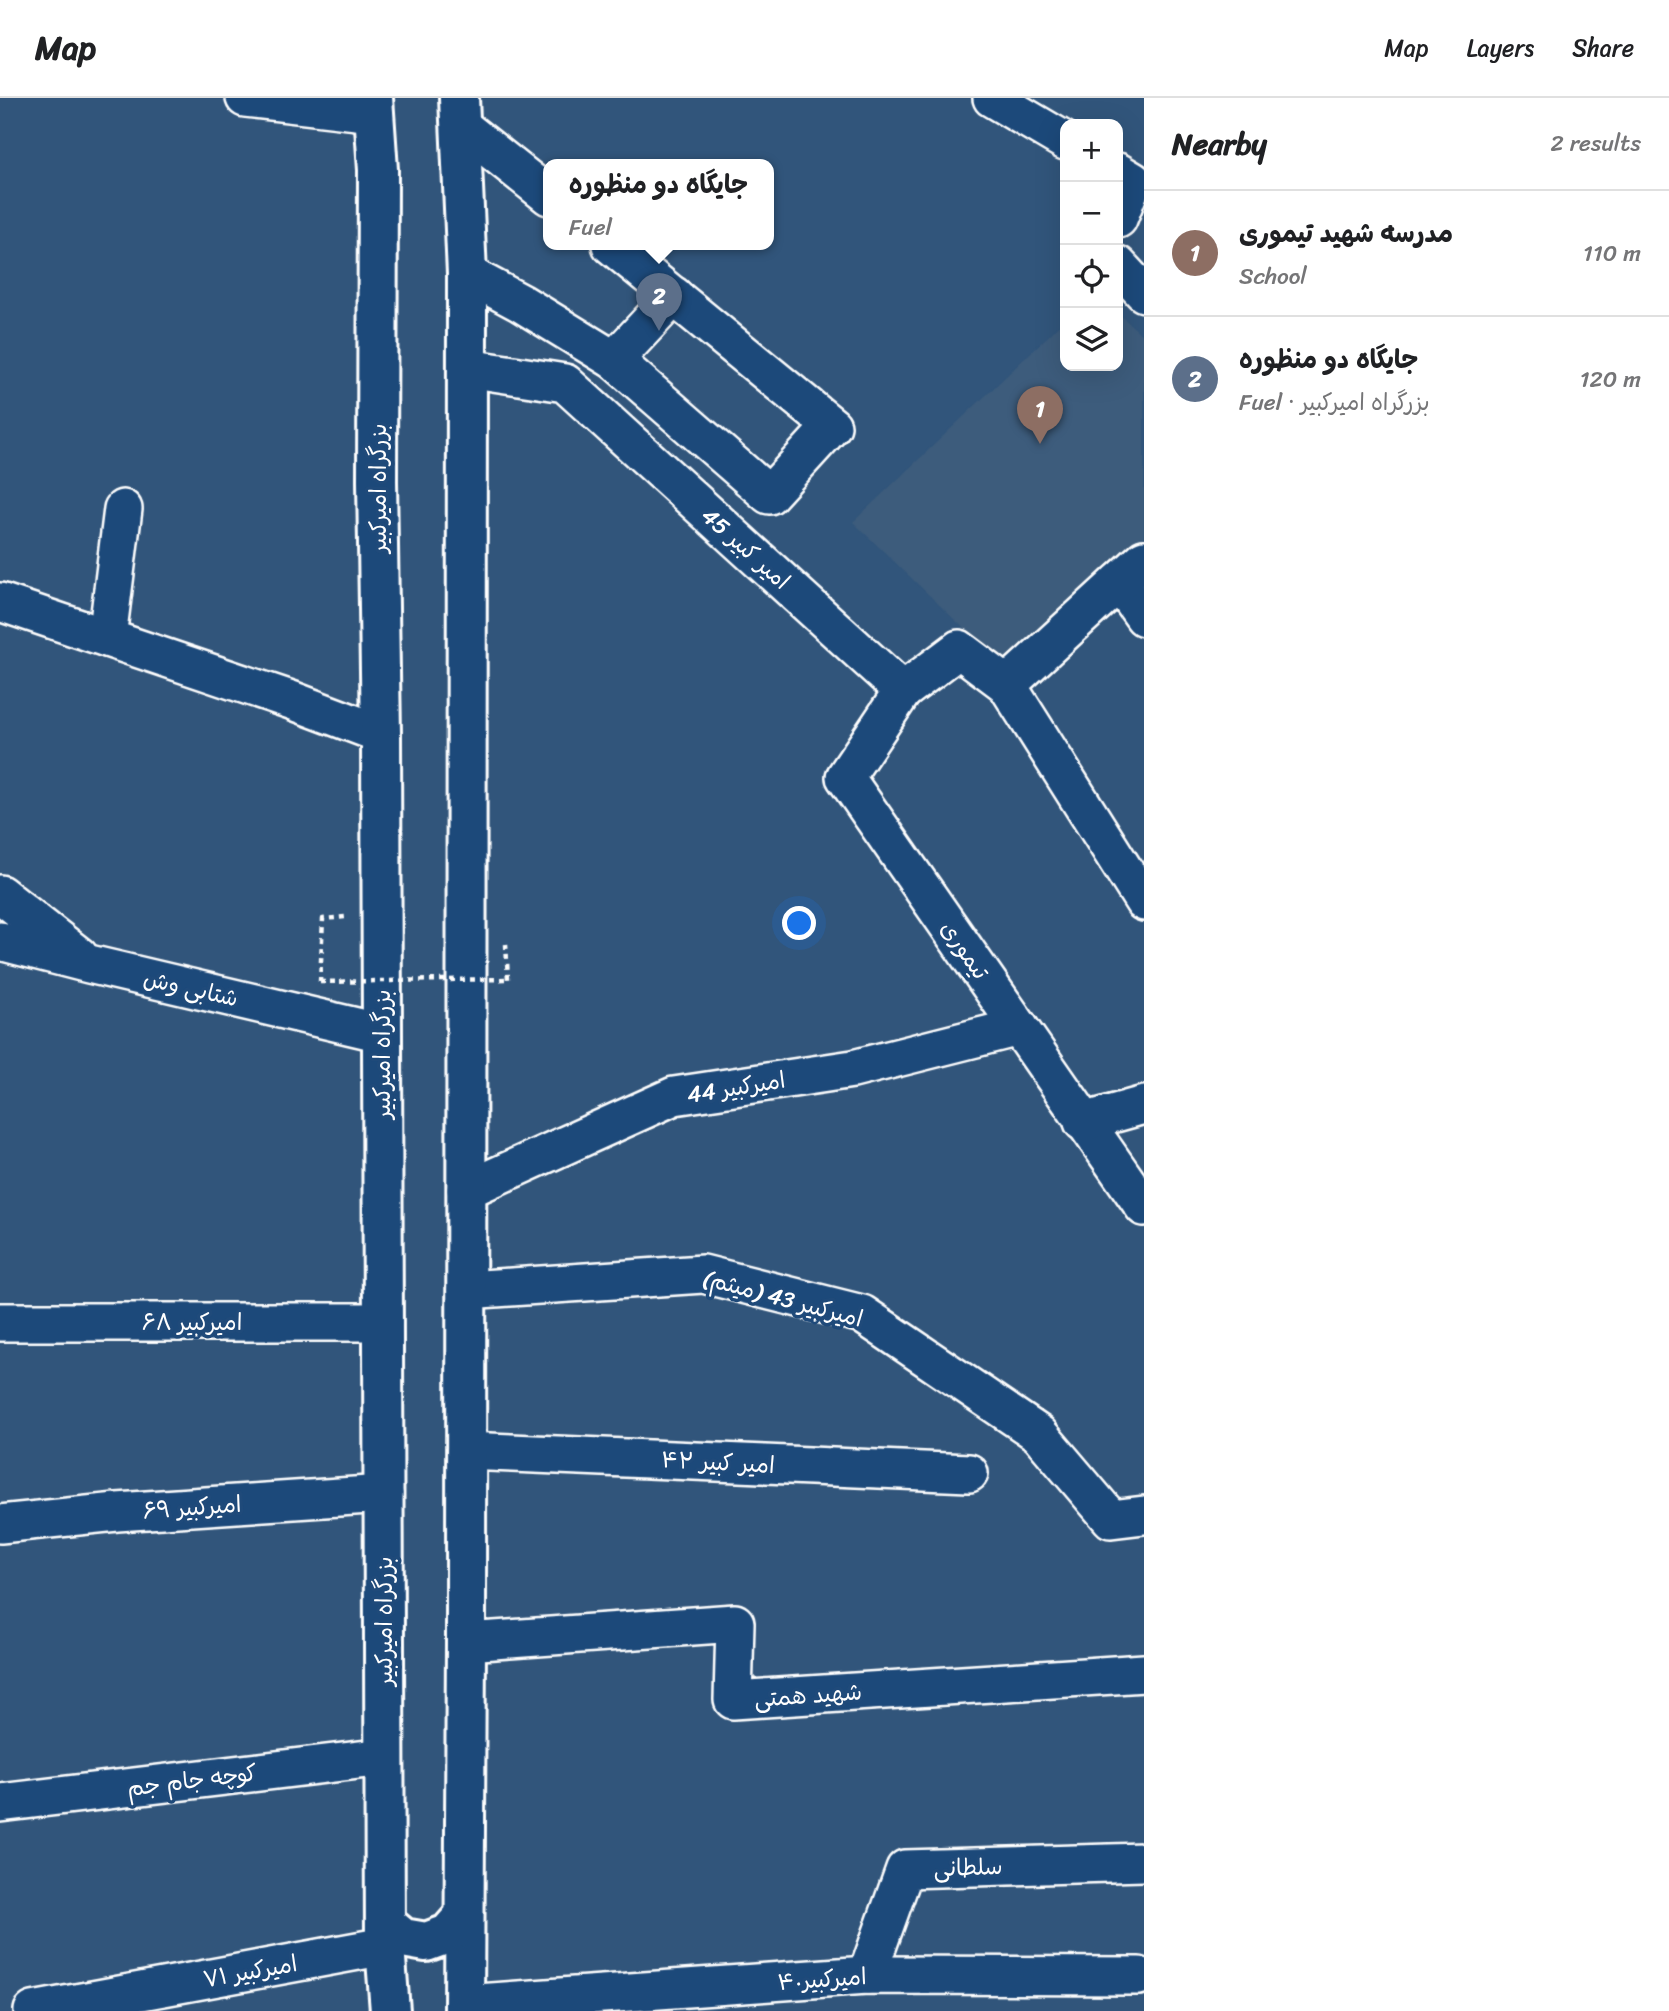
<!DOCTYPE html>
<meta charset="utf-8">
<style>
body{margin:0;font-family:Sriracha,"Playpen Sans Arabic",sans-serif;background:#f6f6f6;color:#202124}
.controls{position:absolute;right:21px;top:21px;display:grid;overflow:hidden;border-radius:14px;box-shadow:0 7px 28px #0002}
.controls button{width:63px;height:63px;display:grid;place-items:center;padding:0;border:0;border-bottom:2px solid #e0e0e0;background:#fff;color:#202124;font:35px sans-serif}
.you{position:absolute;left:800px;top:826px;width:24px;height:24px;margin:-18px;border:5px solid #fff;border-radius:50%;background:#1a73e8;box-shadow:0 0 0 10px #1a73e833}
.badge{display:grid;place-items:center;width:46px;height:46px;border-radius:50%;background:#0f766e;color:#fff;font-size:23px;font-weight:700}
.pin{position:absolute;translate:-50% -58px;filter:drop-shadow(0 2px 4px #0008)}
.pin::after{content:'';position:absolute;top:37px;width:24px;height:21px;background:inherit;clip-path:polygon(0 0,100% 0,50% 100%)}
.popup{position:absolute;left:543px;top:61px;width:231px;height:91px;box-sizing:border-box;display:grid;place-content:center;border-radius:14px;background:#fff;filter:drop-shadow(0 2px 5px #0005);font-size:23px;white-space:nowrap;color:#757577}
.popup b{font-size:26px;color:#202124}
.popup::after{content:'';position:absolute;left:50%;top:100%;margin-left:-14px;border:14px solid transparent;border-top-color:#fff}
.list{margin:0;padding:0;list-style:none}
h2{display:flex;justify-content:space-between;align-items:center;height:91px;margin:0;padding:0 28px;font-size:30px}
h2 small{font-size:23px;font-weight:400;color:#757577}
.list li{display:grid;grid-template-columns:46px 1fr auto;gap:21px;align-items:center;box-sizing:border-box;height:126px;padding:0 28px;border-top:2px solid #e0e0e0}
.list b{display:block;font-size:26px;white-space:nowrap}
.list p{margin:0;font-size:23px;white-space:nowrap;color:#757577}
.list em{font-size:23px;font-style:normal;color:#757577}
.icon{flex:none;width:38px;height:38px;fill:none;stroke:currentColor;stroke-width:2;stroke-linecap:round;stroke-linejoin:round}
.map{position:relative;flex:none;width:1144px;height:1913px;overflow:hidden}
header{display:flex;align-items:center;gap:42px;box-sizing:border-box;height:98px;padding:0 35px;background:#fff;border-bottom:2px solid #e0e0e0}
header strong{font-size:33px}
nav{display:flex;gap:38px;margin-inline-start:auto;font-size:24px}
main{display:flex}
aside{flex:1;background:#fff}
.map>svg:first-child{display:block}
.built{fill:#3d5c7b}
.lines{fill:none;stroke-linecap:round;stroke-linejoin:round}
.minor-casing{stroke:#fff;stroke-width:42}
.major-casing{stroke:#fff;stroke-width:44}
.path{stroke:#fff;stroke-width:4.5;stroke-dasharray:5 5;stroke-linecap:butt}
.minor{stroke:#1f4a7a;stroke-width:37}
.major{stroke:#1f4a7a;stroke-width:38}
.path-bridge{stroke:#fff;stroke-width:4.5;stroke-dasharray:5 5;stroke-linecap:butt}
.labels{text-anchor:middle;stroke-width:7;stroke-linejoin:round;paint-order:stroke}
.street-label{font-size:23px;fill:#fff;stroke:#1f4a7a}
</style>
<header>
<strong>Map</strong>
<nav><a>Map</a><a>Layers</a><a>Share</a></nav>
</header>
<main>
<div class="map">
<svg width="1144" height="1913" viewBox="0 0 1144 1913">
<rect width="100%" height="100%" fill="#31557b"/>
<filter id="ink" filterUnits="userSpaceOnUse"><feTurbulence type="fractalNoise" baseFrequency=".0143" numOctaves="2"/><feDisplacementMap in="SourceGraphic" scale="14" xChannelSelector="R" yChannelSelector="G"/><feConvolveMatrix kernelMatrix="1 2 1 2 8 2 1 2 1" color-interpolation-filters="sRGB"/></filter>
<g filter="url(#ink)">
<path class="built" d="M1118,215L1144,239V439L1003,568L853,424L1065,222V268H1118Z"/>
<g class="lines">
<defs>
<g id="minor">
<path d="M245,0L374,15"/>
<path d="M992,0L1065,43"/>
<path d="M461,28L549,98"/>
<path d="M1118,74L1133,83L1118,121"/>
<path d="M1118,167L1144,195"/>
<path d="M467,176L521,205L614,262L769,397L832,328L611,147"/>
<path d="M614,262L674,198"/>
<path d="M467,270L565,285L903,593L959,551L1007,587L1144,804"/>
<path d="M1119,484L1144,519"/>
<path d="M0,504L291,602L381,636"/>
<path d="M107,540L123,411"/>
<path d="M1007,587L1144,461"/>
<path d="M903,593L845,679L1144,1109"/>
<path d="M0,796L79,858"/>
<path d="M0,843L89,866L382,935"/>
<path d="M1083,1024L1144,1007"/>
<path d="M466,1092L674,998L853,971L1019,929"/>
<path d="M466,1192L703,1176L862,1216L1039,1336L1111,1421L1144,1417"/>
<path d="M0,1224H383"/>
<path d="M466,1353L969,1375"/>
<path d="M0,1426L117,1414L384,1396"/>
<path d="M466,1544L735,1525L733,1602L1144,1575"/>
<path d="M0,1705L384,1659"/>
<path d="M867,1877L905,1771L1144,1764"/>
<path d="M464,1906L867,1877L1139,1878"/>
<path d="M33,1913L385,1848"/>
</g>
<g id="major">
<path d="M373,0L378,72L377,383L381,636L385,1848L390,1913"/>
<path d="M459,0L467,176L466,1544L464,1913"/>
<path d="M385,1825L403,1840L426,1844L448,1836L463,1819"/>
</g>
</defs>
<use href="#minor" class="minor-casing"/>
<use href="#major" class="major-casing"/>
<g class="path">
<path d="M506,846L508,881"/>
<path d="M320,884L323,821L345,819"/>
</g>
<use href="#minor" class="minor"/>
<use href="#major" class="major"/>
<path class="path-bridge" d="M320,884L508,881"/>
</g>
</g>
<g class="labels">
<g class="street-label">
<text transform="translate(378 390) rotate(-90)" y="8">بزرگراه امیرکبیر</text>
<text transform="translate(746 450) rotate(42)" y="8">امیر کبیر 45</text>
<text transform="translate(965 852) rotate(55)" y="8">تیموری</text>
<text transform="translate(191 890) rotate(13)" y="8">شتابی وش</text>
<text transform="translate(382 956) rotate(-90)" y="8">بزرگراه امیرکبیر</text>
<text transform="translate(736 989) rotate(-9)" y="8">امیرکبیر 44</text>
<text transform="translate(783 1200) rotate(15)" y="8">امیرکبیر 43 (میثم)</text>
<text x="192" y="1232">امیرکبیر ۶۸</text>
<text transform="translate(718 1364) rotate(3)" y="8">امیر کبیر ۴۲</text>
<text transform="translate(192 1409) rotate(-4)" y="8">امیرکبیر ۶۹</text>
<text transform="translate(384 1523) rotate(-90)" y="8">بزرگراه امیرکبیر</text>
<text transform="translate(808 1597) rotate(-4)" y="8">شهید همتی</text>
<text transform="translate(192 1682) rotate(-7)" y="8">کوچه جام جم</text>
<text transform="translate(968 1769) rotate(-2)" y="8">سلطانی</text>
<text transform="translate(250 1873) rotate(-10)" y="8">امیرکبیر ۷۱</text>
<text transform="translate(822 1881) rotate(-4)" y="8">امیرکبیر۴۰</text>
</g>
</g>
</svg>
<div class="controls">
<button>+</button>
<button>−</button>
<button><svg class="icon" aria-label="locate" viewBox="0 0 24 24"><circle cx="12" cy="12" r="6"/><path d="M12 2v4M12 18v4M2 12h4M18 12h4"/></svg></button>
<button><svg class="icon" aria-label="layers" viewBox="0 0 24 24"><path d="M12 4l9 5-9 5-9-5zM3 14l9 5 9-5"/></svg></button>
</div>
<div class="you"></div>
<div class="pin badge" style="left:1040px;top:346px;background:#8d6e63">1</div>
<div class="pin badge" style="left:659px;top:233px;background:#5c6f8a">2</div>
<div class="popup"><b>جایگاه دو منظوره</b>Fuel</div>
</div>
<aside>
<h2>Nearby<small>2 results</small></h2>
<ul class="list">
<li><span class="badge" style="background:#8d6e63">1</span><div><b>مدرسه شهید تیموری</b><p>School</p></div><em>110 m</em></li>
<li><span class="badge" style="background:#5c6f8a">2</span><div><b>جایگاه دو منظوره</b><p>Fuel · بزرگراه امیرکبیر</p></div><em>120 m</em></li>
</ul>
</aside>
</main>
